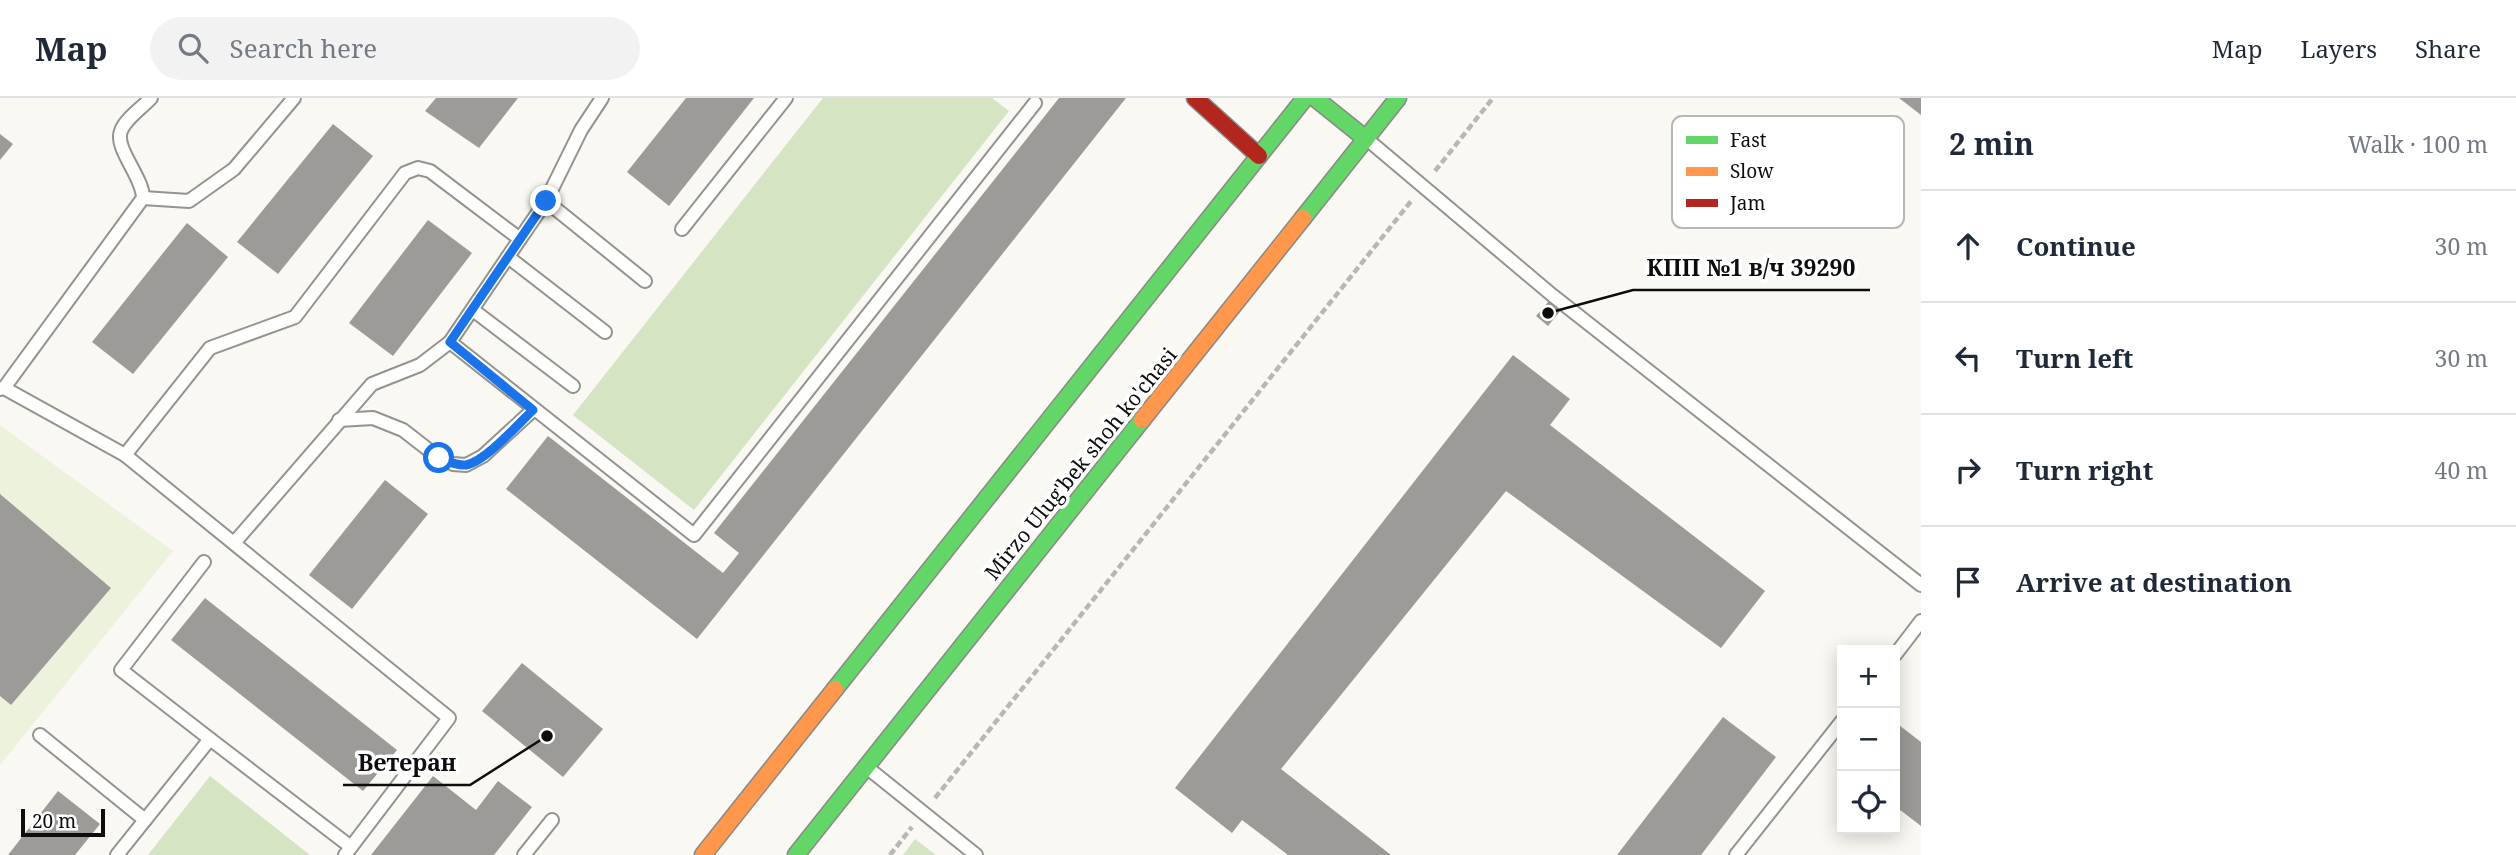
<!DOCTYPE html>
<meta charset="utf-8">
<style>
body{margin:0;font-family:"Noto Serif",serif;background:#f2f2f3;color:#1f2937}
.controls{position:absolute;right:21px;bottom:21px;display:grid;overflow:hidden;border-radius:0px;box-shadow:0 4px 18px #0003}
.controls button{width:63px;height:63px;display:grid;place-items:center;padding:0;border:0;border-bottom:2px solid #e0e1e3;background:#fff;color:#1f2937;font:35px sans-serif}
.scale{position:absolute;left:21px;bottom:18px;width:84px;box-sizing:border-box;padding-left:7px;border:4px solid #0d0d0d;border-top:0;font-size:19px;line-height:24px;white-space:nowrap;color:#0d0d0d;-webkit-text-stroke:5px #fff;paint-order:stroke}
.stop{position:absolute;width:21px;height:21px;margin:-16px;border:5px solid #1a73e8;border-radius:50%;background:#fff}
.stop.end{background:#1a73e8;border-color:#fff;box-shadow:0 2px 7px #0008}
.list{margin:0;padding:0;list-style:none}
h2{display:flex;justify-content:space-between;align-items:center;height:91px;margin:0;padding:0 28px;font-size:30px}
h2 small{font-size:23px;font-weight:400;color:#747a83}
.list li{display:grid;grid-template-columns:46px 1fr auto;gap:21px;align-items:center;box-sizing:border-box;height:112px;padding:0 28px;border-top:2px solid #e0e1e3}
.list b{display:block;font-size:26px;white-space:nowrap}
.list em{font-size:23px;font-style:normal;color:#747a83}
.icon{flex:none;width:38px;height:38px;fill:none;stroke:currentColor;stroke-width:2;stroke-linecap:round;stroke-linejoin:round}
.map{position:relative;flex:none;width:1921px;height:757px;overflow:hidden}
header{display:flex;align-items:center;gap:42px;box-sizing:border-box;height:98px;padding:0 35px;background:#fff;border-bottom:2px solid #e0e1e3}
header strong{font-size:33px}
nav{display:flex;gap:38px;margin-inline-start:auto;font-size:24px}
.search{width:490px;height:63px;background:#f2f2f3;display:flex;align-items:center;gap:18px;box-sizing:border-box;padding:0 24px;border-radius:38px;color:#747a83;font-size:26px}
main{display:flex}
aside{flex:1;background:#fff}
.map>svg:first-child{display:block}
.forest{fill:#d5e4c2}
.pitch{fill:#edf2dd}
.building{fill:#9d9b97}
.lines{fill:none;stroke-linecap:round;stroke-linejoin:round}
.lane-casing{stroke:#949390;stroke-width:16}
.fast-casing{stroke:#8a8987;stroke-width:19}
.slow-casing{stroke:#8a8987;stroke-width:19}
.jam-casing{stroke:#8a8987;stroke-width:19}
.path{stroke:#b8b7b6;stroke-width:4.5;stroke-dasharray:7 3.5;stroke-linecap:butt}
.lane{stroke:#fefefd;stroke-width:12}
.fast{stroke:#63d668;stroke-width:16}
.slow{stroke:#ff974d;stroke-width:16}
.jam{stroke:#b3261e;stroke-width:16}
.route{stroke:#1a73e8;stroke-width:9}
.labels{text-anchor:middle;stroke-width:7;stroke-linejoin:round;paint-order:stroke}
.street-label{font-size:21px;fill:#0d0d0d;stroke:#fff}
.key{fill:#fff;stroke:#b6b6b6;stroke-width:2}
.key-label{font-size:19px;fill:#0d0d0d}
.leader{fill:none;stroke:#0d0d0d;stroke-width:2.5}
.callout-dot{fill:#0d0d0d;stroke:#fff;stroke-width:2.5}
.callout-label{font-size:23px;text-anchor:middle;font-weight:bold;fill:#0d0d0d;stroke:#fff;stroke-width:7;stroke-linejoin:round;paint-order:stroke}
</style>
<header>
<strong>Map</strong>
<div class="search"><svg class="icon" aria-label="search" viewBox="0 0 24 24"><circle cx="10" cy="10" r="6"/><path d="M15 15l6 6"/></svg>Search here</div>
<nav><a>Map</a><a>Layers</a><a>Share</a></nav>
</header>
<main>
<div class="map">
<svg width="1921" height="757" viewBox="0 0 1921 757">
<rect width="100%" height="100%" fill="#faf8f2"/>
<g class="forest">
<path d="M823,0H992L1009,13L694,412L573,317Z"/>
<path d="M210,678L310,757H148Z"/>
<path d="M915,741L936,757H903Z"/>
</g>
<path class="pitch" d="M1,328L173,453L0,667V329Z"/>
<g class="building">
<path d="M436,0H518L479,50L425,13Z"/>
<path d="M686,0H754L669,108L627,74Z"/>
<path d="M1059,0H1126L697,541L506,391L548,338L723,475L739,455L714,435Z"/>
<path d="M1899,0H1921V17Z"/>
<path d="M333,26L373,58L278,176L237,144Z"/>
<path d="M0,36L13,46L0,62Z"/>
<path d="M428,122L472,155L393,258L349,225Z"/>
<path d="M187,125L228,159L133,276L92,244Z"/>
<path d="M1549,203L1561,212L1548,228L1536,218Z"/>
<path d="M1513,257L1570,301L1550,327L1765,493L1721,550L1506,393L1281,671L1391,757H1288L1242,722L1232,735L1175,690Z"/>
<path d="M385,382L428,416L352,511L309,477Z"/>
<path d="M0,396L111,490L11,607L0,598Z"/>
<path d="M205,500L397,652L363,693L171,542Z"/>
<path d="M522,565L603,631L563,679L482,613Z"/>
<path d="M1723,619L1776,659L1701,757H1617Z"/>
<path d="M1895,624L1921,644V728L1895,708Z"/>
<path d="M433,678L476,712L498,683L532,709L494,757H371Z"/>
<path d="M58,693L100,726L75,757H8Z"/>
</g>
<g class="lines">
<defs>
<g id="lane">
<path d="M1368,42L1552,197L1921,487"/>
<path d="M143,100L189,103L234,71L294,0"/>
<path d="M546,103L645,183"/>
<path d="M682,131L786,0"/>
<path d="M508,159L605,234"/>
<path d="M473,212L573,288"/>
<path d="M450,244L520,141"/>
<path d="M4,290L143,100C143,79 114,50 121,33C125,21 143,9 151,0"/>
<path d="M0,291L4,290L125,357L210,250L295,219L405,75L418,70L430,73L520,141L546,103L581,32L602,0"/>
<path d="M339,322L373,320L403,332L439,360L453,366L466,367L483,358L533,312"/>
<path d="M125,357L449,620L345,757"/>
<path d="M234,445L372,286L420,267L450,244L694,437L1035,5"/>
<path d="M204,464L121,572L210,641"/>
<path d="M1895,557L1921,523"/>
<path d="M40,637L145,722"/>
<path d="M869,671L976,757"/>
<path d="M117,757L210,641L351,749"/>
<path d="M524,757L552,722"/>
<path d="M1736,757L1842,623"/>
</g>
<g id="fast">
<path d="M1315,0L1366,41"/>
<path d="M1303,120L1398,0"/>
<path d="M835,591L1305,0"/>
<path d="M796,757L1142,322"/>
</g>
<g id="slow">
<path d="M1142,322L1303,120"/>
<path d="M703,757L835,591"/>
</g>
<path id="jam" d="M1195,0L1259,58"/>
</defs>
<use href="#lane" class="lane-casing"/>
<use href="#fast" class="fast-casing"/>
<use href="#slow" class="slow-casing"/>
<use href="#jam" class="jam-casing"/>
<g class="path">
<path d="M1435,73L1493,0"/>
<path d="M935,700L1412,102"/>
<path d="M890,757L912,729"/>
</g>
<use href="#lane" class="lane"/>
<use href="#fast" class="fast"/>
<use href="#slow" class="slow"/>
<use href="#jam" class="jam"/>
</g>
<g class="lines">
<path class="route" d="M439,360C447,363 457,368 466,367C486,363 518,326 533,312L450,244L546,103"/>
</g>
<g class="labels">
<g class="street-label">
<text transform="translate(1081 366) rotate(-51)" y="7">Mirzo Ulug'bek shoh ko'chasi</text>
</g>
</g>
<rect x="1672" y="18" width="232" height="112" rx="10" class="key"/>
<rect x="1686" y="38" width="32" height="8" fill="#63d668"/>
<rect x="1686" y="69" width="32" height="9" fill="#ff974d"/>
<rect x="1686" y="101" width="32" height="8" fill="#b3261e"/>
<g class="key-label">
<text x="1730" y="49">Fast</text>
<text x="1730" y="80">Slow</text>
<text x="1730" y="112">Jam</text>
</g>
<path class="leader" d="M1548 215L1633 192H1870M547 638L470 687H343"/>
<g class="callout-dot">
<circle cx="1548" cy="215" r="7"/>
<circle cx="547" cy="638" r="7"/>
</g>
<g class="callout-label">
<text x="1751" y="178">КПП №1 в/ч 39290</text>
<text x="407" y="673">Ветеран</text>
</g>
</svg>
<div class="controls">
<button>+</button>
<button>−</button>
<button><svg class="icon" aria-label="locate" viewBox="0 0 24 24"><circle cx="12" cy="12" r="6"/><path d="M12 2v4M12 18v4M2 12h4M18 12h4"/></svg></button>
</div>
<div class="scale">20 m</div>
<div class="stop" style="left:439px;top:360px"></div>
<div class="stop end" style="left:546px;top:103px"></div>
</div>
<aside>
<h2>2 min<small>Walk · 100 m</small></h2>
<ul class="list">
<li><svg class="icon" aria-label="ahead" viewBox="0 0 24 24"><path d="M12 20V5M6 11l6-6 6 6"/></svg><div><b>Continue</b></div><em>30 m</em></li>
<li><svg class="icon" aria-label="left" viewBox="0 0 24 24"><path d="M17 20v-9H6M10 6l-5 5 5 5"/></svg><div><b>Turn left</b></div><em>30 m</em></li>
<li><svg class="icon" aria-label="right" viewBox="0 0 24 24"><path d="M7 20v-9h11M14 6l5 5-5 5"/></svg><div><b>Turn right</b></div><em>40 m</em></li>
<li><svg class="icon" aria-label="arrive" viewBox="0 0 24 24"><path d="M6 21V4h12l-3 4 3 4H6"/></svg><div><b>Arrive at destination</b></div></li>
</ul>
</aside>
</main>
